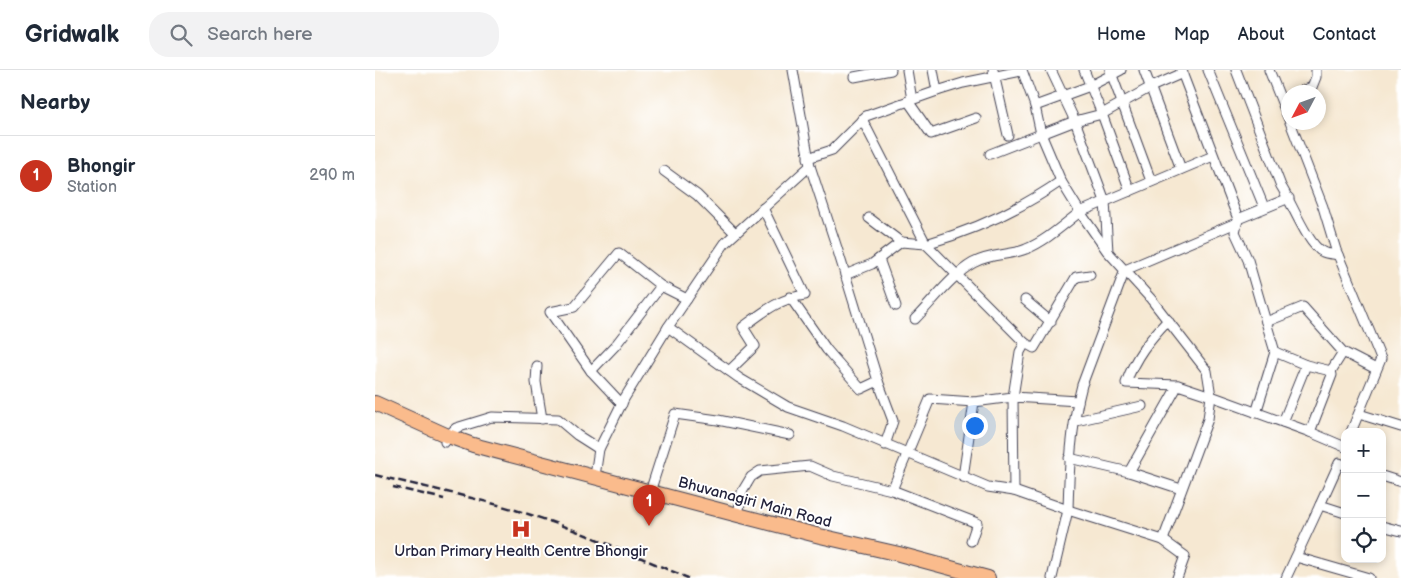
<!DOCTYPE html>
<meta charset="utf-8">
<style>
body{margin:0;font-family:"Balsamiq Sans",sans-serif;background:#f2f2f3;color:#1f2937}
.controls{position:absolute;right:15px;bottom:15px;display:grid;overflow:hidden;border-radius:10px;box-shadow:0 2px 8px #0003}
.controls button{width:45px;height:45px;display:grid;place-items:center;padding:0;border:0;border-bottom:1px solid #e0e1e3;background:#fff;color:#1f2937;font:25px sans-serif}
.compass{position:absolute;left:906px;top:15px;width:45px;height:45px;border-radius:50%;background:#fff;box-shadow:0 2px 8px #0003;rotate:229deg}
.you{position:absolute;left:599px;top:355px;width:18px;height:18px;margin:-12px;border:4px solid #fff;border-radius:50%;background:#1a73e8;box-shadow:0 0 0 8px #1a73e833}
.badge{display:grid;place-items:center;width:32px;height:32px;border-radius:50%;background:#c8321e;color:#fff;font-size:16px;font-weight:700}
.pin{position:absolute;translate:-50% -41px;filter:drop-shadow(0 1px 2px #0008)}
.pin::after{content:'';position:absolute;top:26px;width:18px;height:15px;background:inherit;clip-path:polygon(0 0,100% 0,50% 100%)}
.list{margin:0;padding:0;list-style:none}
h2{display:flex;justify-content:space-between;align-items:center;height:65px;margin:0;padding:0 20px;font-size:21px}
h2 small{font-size:16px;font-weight:400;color:#747a83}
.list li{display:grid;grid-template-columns:32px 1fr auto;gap:15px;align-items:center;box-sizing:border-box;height:80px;padding:0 20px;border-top:1px solid #e0e1e3}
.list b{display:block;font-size:19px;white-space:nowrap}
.list p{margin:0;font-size:16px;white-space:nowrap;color:#747a83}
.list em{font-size:16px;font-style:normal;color:#747a83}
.icon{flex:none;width:28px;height:28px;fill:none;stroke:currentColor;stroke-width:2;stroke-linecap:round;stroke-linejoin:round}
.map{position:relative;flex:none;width:1026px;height:508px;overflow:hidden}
header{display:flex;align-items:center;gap:30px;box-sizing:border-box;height:70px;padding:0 25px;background:#fff;border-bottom:1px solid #e0e1e3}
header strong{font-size:24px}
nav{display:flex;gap:28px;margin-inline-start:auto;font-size:18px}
.search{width:350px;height:45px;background:#f2f2f3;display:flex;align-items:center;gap:12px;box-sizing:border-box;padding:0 18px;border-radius:20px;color:#747a83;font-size:19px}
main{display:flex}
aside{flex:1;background:#fff}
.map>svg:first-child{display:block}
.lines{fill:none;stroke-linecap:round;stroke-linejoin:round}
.minor-casing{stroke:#424052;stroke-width:11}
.primary-casing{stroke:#424052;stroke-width:16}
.minor{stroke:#fff;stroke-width:9}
.primary{stroke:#fabb8c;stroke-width:14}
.rail{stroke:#22223b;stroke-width:2.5;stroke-dasharray:8 4;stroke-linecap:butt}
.labels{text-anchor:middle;stroke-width:4;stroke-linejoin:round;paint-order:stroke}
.street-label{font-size:15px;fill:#22223b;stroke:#fff}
.poi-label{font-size:15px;fill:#22223b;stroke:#fff}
</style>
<header>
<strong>Gridwalk</strong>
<div class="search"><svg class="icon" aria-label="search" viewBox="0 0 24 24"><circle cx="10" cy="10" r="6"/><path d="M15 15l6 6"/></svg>Search here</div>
<nav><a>Home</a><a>Map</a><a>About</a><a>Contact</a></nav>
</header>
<main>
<aside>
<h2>Nearby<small></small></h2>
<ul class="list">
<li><span class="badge">1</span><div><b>Bhongir</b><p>Station</p></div><em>290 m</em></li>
</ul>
</aside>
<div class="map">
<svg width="1026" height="508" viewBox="0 0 1026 508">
<rect width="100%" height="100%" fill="#fff"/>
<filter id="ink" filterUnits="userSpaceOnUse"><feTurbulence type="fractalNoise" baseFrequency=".02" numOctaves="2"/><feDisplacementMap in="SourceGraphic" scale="10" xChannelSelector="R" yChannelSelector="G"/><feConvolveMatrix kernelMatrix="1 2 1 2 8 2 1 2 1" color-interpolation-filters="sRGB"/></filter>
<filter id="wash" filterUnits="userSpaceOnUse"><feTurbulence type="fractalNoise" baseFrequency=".0096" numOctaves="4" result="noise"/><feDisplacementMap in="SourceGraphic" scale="20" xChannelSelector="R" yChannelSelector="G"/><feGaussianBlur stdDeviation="1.12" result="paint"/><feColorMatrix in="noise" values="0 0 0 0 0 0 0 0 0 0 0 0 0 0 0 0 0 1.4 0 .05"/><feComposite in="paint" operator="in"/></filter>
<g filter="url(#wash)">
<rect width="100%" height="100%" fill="#f6e8d2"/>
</g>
<g filter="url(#ink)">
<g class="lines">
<defs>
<g id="minor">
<path d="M418,0L435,96L350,173L293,257L364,308L413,337L468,356L613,417L639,421L693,440C694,398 696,356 707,315L750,200L861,153"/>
<path d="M532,0L537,30"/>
<path d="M558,0L562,21L588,13L646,1"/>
<path d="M618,0L633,65"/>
<path d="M647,0L660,36L666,64L686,111L705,142L838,86"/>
<path d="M676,0L700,51L730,131L733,182L776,229L832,301L836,326L935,362L970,377"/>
<path d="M709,0L727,44L755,121"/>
<path d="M735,0L776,111"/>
<path d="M769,0L806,99"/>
<path d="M806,0L863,149L914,128"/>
<path d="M833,0L889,137"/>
<path d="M861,0L906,116C916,131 933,176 948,182C952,184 959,184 963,185"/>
<path d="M894,0L914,50"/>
<path d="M479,7L516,0"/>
<path d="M924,22L937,17L941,7V0"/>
<path d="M533,31L556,64L601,48"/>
<path d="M660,36L715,16L746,0"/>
<path d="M487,49L551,174C600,160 644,140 686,111"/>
<path d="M915,52L948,137L961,180L1006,289L976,362"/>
<path d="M669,63L700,51L727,44L776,17L808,3"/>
<path d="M615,84L666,64"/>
<path d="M433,88L457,80L491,46L562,21"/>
<path d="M435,96L462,178L503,311L518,351L510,375"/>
<path d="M289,101L322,125L360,163"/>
<path d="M494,148L526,172"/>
<path d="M863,150L860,162L873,190L891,252L928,237L968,282L1001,299"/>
<path d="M504,189L521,236"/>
<path d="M470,205L497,194L526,172L551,174L650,273"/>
<path d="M415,227L452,280L486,319L503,311"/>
<path d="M650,230L676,252"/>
<path d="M540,249C557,232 577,205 598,193C616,183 635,186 651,179C671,171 688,155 705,142L732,181"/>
<path d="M891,252L900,282L931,295L956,301L968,282"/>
<path d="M162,296L161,312L167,349"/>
<path d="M216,301L240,276L286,216L312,229"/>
<path d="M354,301L380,276L368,257C387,243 405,228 430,225L388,138"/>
<path d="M247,334L216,301L175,242L199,237L244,183L286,216"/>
<path d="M881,343L900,282"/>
<path d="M984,344L1026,357"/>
<path d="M701,351L767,336"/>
<path d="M908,352L931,295"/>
<path d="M935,362L957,305L956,301"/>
<path d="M70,372L73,366L81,358L117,347L183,349L202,365L224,379"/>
<path d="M694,388L754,402L806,419"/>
<path d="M754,402L803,315"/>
<path d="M220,406L224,379L249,329L293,257"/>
<path d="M1007,406L1026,412"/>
<path d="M588,407L599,332L638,327L645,282L650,273L659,278L701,207L715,205"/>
<path d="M639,421L638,327L703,331"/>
<path d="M274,425L300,344L343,350L415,365"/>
<path d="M945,435L964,393L970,395"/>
<path d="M363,445L367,422L376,407L385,401L435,396L458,406L517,420"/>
<path d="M1007,456L1026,461"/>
<path d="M788,470L810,486L802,508"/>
<path d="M596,471L602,453L517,420L555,329L599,332"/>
<path d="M921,487L994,508"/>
<path d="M677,508L693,440L788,470L833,349L836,326L803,315L751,313C760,287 774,270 793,250"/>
<path d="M911,508L945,435L970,443"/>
</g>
<path id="primary" d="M0,333L73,366L98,375L363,445L445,466L524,484L613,508"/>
</defs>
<use href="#minor" class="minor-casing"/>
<use href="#primary" class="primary-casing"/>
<use href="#minor" class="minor"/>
<use href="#primary" class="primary"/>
<g class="rail">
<path d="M0,405C52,418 105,428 156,445C209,462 261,486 313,508"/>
<path d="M18,417L69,429"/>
</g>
</g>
</g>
<defs>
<symbol id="hospital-bare" viewBox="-9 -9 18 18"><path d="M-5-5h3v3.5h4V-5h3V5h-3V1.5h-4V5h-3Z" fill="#c8321e" stroke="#fff" stroke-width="2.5" paint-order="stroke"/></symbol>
</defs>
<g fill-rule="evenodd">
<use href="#hospital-bare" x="132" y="445" width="28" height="28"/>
</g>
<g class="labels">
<g class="street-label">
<text transform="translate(380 432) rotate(15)" y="5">Bhuvanagiri Main Road</text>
</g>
<g class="poi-label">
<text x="146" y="486">Urban Primary Health Centre Bhongir</text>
</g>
</g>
</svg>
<div class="controls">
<button>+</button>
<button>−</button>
<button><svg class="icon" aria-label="locate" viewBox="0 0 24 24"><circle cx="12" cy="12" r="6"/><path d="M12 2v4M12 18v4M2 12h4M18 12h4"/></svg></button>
</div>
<svg class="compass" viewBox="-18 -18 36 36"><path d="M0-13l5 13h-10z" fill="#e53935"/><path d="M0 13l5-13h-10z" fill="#747a83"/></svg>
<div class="you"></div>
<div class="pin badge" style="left:274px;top:456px">1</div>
</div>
</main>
